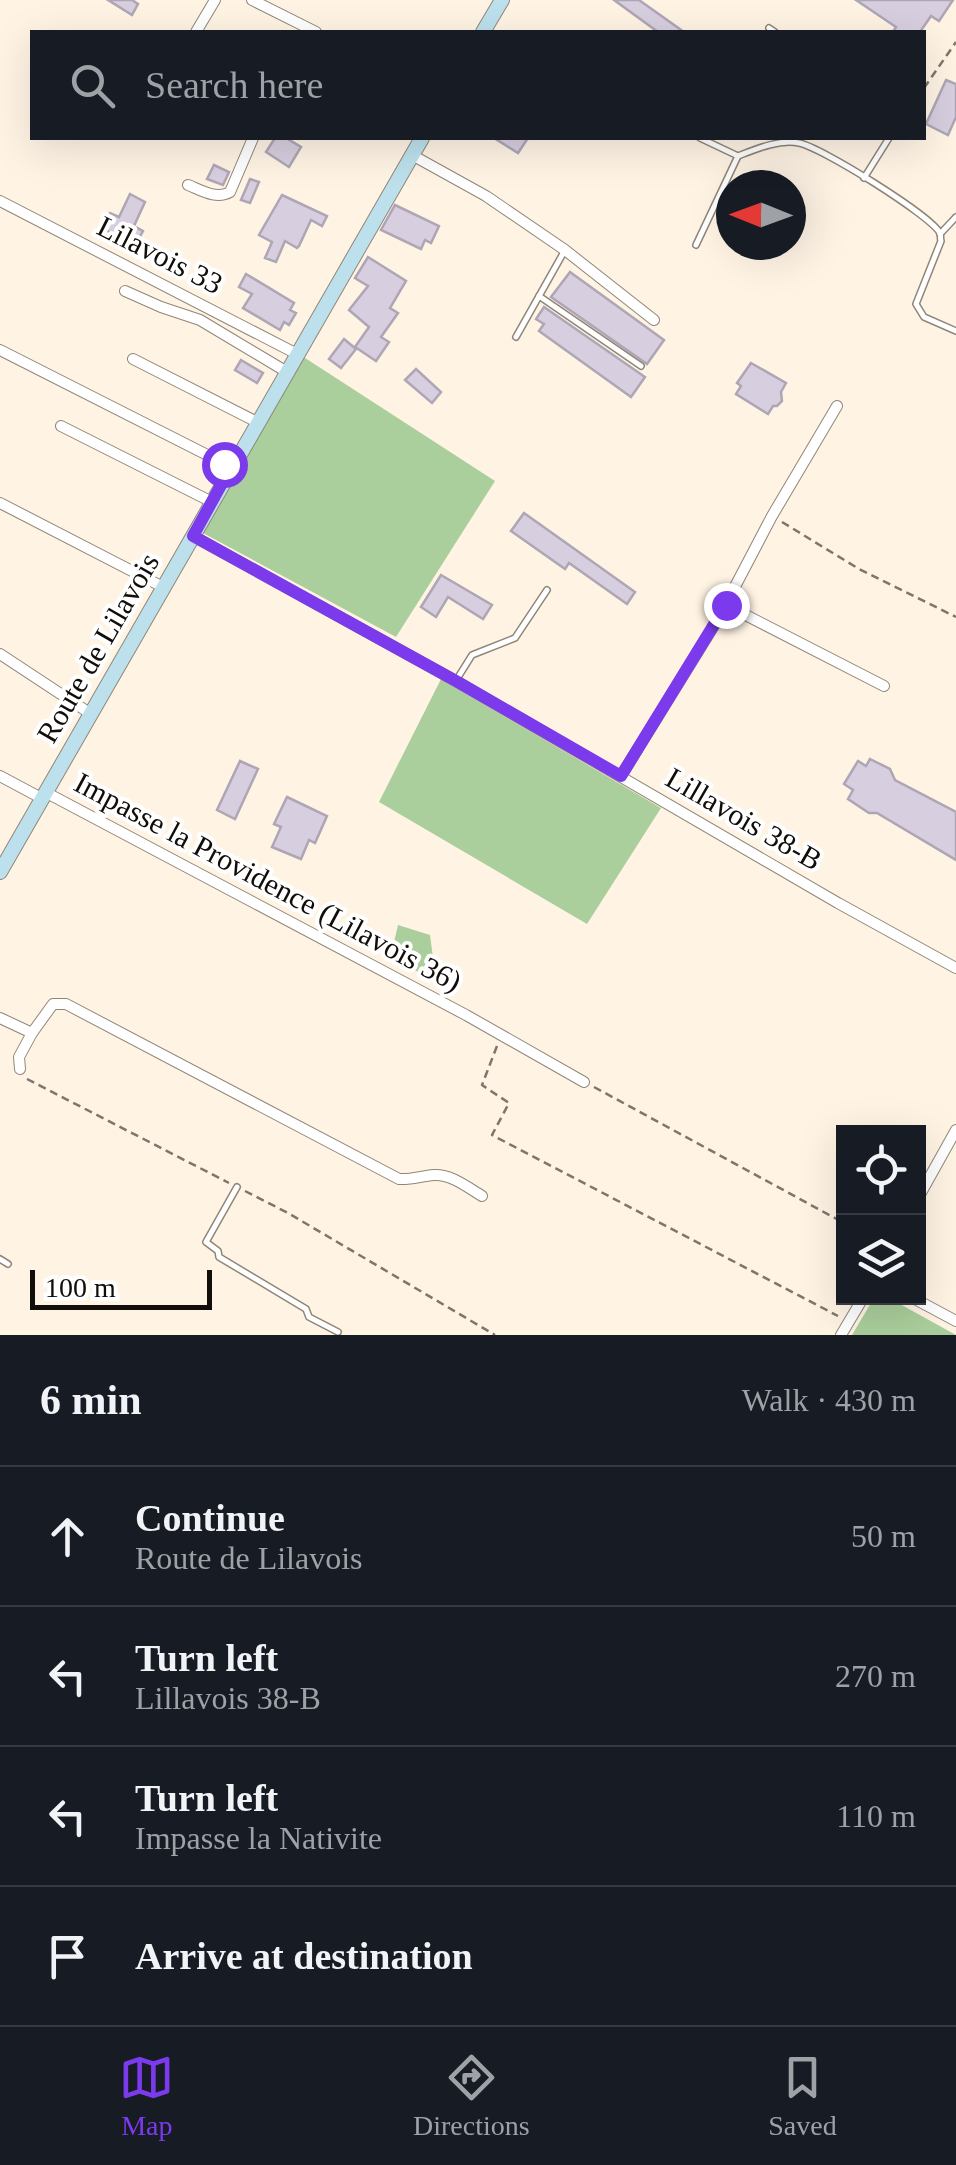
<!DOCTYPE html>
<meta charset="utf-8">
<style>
body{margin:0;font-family:"Times New Roman",serif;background:#242831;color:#f1f3f6}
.controls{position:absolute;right:30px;bottom:30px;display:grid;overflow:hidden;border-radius:0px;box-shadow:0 10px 40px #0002}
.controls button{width:90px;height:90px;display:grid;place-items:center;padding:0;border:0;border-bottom:2px solid #363941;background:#171b24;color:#f1f3f6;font:50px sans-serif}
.compass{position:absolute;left:716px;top:170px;width:90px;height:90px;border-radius:50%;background:#171b24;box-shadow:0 10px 40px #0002;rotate:271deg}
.scale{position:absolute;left:30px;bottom:25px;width:182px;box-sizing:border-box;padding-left:10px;border:5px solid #110d08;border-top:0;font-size:28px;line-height:35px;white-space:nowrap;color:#110d08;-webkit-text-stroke:8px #fff;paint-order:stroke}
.stop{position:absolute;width:30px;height:30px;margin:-22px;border:8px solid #7c3aed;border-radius:50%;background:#fff}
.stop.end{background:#7c3aed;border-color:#fff;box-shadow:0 2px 10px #0008}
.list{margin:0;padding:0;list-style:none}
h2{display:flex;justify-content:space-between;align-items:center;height:130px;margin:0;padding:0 40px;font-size:42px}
h2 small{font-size:32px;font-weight:400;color:#9ea1a6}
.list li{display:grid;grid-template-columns:65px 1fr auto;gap:30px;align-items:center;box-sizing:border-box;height:140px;padding:0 40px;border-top:2px solid #363941}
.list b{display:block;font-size:38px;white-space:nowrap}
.list p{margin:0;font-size:32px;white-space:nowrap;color:#9ea1a6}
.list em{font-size:32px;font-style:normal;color:#9ea1a6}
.icon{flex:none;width:55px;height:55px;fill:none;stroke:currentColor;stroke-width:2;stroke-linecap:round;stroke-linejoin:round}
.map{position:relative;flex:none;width:956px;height:1335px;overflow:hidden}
.search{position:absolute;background:#171b24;box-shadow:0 10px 40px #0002;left:30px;right:30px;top:30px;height:110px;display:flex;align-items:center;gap:25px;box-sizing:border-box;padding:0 35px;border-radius:0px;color:#9ea1a6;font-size:38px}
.sheet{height:690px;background:#171b24}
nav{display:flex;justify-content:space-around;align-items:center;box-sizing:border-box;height:140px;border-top:2px solid #363941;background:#171b24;font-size:28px;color:#9ea1a6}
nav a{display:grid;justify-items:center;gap:5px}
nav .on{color:#7c3aed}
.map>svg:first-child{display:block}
.green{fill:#abcf9c}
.building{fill:#d7cedf;stroke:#aea6b5;stroke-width:2.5}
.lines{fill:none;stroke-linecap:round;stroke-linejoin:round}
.service-casing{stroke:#908678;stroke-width:8}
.minor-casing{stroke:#908678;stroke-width:12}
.secondary-casing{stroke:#908678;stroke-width:16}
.path{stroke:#7d766c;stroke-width:2.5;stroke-dasharray:8 5;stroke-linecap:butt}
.service{stroke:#fff;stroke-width:5}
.minor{stroke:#fff;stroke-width:10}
.secondary{stroke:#bce1ec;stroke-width:14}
.route{stroke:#7c3aed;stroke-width:12}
.labels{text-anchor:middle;stroke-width:8;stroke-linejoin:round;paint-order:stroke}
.street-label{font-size:30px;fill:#110d08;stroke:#fff}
</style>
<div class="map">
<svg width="956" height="1335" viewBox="0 0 956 1335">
<rect width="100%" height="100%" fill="#fff4e4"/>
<g class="green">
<path d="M302,356L495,481L396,637L201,532Z"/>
<path d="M441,679L661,808L587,924L379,802Z"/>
<path d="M398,925L430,935L436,980L390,959Z"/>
<path d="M874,1298H889L956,1335H852Z"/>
</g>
<g class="building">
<path d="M108,0H132L138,4L132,15Z"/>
<path d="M614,0H639L684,32H658Z"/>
<path d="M856,0H953L939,21L931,16L920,32H893L896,27Z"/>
<path d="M946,80L956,84V117L948,135L926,124Z"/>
<path d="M275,138H286L301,147L289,167L266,152Z"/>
<path d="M494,138H528L518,153Z"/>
<path d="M214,165L229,172L223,185L207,179Z"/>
<path d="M250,179L259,182L250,203L241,200Z"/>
<path d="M130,194L145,202L134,226L143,231L135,246L127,241L125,246L109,237L111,233L102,228L110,213L119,217Z"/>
<path d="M282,195L327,216L322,226L311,220L299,246L297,248L285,241L276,262L265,258L272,242L259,235Z"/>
<path d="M395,205L439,226L431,243L425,240L421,249L381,230Z"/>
<path d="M368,257L406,281L390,308L398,313L381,337L389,342L376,361L355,347L369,327L349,310L368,286L355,278Z"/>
<path d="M570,272L664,340L647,364L551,297Z"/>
<path d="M246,274L294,303L290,310L296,313L289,325L284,322L280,330L243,308L252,294L239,287Z"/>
<path d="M544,307L645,377L631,397L539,331L544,324L536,319Z"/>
<path d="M344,339L356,349L341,368L329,359Z"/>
<path d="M241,360L263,373L257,383L235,370Z"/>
<path d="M751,363L786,383L781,392L782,401L777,406H773L768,414L736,394L741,386L737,383Z"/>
<path d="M416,369L441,392L432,403L405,380Z"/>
<path d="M524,513L635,592L627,604L569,563L565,569L511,531Z"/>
<path d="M441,575L492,605L483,619L448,597L436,617L421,607Z"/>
<path d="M870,759L890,769L895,780L956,812V860L877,813H869L848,799L853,790L844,784L858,761L866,766Z"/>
<path d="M240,761L258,769L235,819L217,810Z"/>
<path d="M287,797L327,816L315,843L309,840L301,859L272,847L281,827L274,824Z"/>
</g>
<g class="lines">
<defs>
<g id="service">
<path d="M769,28L775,32"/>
<path d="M700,138L738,156C756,149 779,139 799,143C821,147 930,215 940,233C941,235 940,238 941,241L916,304L924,317L956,331"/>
<path d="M864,178L889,138"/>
<path d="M791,233L795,236"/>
<path d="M940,234L956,217"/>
<path d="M696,245L738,156"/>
<path d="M539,296L641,366"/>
<path d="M516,337L565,250"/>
<path d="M457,679L472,655L515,638L547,590"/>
<path d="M237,1187L206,1242L218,1251L219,1257L306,1309L309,1317L338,1332"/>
<path d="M0,1259L8,1264"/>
</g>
<g id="minor">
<path d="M252,0L316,32"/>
<path d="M196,32L215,0"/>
<path d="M412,155L486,196L565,250L654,320"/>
<path d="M188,185C201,190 216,200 230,192L253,138"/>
<path d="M0,201L297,354"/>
<path d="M125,291L161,307L200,320L287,372"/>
<path d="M0,350L231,467"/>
<path d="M133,359L257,422"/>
<path d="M61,426L212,502"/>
<path d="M0,503L163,587"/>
<path d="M193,536L456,681L838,903L956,968"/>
<path d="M726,605L884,686"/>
<path d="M0,654L91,714"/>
<path d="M0,776L43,799"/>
<path d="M621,776L718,619L772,516L837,406"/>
<path d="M47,793L466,1015L584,1082"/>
<path d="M0,1018L32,1033L53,1004H66L399,1179C411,1180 421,1176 434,1175C451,1174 467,1187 482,1196"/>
<path d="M20,1069L19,1057L32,1033"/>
<path d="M918,1198L956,1130"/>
<path d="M913,1298L956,1321"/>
<path d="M841,1335L863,1298"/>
</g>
<g id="secondary">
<path d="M483,32L502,0"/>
<path d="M0,872L422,138"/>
</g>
</defs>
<use href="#service" class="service-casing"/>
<use href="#minor" class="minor-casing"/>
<use href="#secondary" class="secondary-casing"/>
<g class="path">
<path d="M924,88L956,42"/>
<path d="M782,522L859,569L956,617"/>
<path d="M497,1046L482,1085L509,1103L492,1135L838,1316"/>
<path d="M27,1079L229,1183"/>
<path d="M594,1087L844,1223"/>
<path d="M245,1191L288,1213L495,1335"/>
</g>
<use href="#service" class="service"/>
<use href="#minor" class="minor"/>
<use href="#secondary" class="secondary"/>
</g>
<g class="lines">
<path class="route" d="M224,464L231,467L193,536L456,681L621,776L726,605"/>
</g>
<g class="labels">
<g class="street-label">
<text transform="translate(160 255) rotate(27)" y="10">Lilavois 33</text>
<text transform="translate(98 648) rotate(-60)" y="10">Route de Lilavois</text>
<text transform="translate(744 819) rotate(30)" y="10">Lillavois 38-B</text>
<text transform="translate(268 882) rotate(28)" y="10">Impasse la Providence (Lilavois 36)</text>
</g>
</g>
</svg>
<div class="controls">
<button><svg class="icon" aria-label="locate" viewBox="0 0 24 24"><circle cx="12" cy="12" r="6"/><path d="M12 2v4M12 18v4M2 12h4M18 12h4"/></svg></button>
<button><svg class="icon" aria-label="layers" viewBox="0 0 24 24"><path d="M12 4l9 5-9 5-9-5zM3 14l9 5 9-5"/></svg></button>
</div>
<svg class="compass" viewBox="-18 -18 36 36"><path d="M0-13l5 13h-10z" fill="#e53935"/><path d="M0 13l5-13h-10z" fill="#9ea1a6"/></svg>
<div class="scale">100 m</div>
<div class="stop" style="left:224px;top:464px"></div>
<div class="stop end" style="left:726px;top:605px"></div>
<div class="search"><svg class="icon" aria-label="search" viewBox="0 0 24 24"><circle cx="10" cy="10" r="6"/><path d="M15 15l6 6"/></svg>Search here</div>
</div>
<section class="sheet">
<h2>6 min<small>Walk · 430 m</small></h2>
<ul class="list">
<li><svg class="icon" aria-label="ahead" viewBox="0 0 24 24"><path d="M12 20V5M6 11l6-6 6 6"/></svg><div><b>Continue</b><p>Route de Lilavois</p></div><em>50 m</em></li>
<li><svg class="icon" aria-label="left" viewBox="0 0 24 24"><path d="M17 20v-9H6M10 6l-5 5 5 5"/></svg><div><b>Turn left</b><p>Lillavois 38-B</p></div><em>270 m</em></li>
<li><svg class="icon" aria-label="left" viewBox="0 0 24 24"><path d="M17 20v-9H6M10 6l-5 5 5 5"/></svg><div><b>Turn left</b><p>Impasse la Nativite</p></div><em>110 m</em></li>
<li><svg class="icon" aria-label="arrive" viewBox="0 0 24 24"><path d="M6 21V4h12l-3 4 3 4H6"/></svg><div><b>Arrive at destination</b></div></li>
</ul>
</section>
<nav>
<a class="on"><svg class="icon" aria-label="map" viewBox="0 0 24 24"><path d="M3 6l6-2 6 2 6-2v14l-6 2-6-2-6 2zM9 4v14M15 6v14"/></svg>Map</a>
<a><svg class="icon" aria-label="directions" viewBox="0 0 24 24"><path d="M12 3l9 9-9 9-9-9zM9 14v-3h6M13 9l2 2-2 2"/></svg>Directions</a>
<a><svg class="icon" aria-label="saved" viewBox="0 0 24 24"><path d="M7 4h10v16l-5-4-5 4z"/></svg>Saved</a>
</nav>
